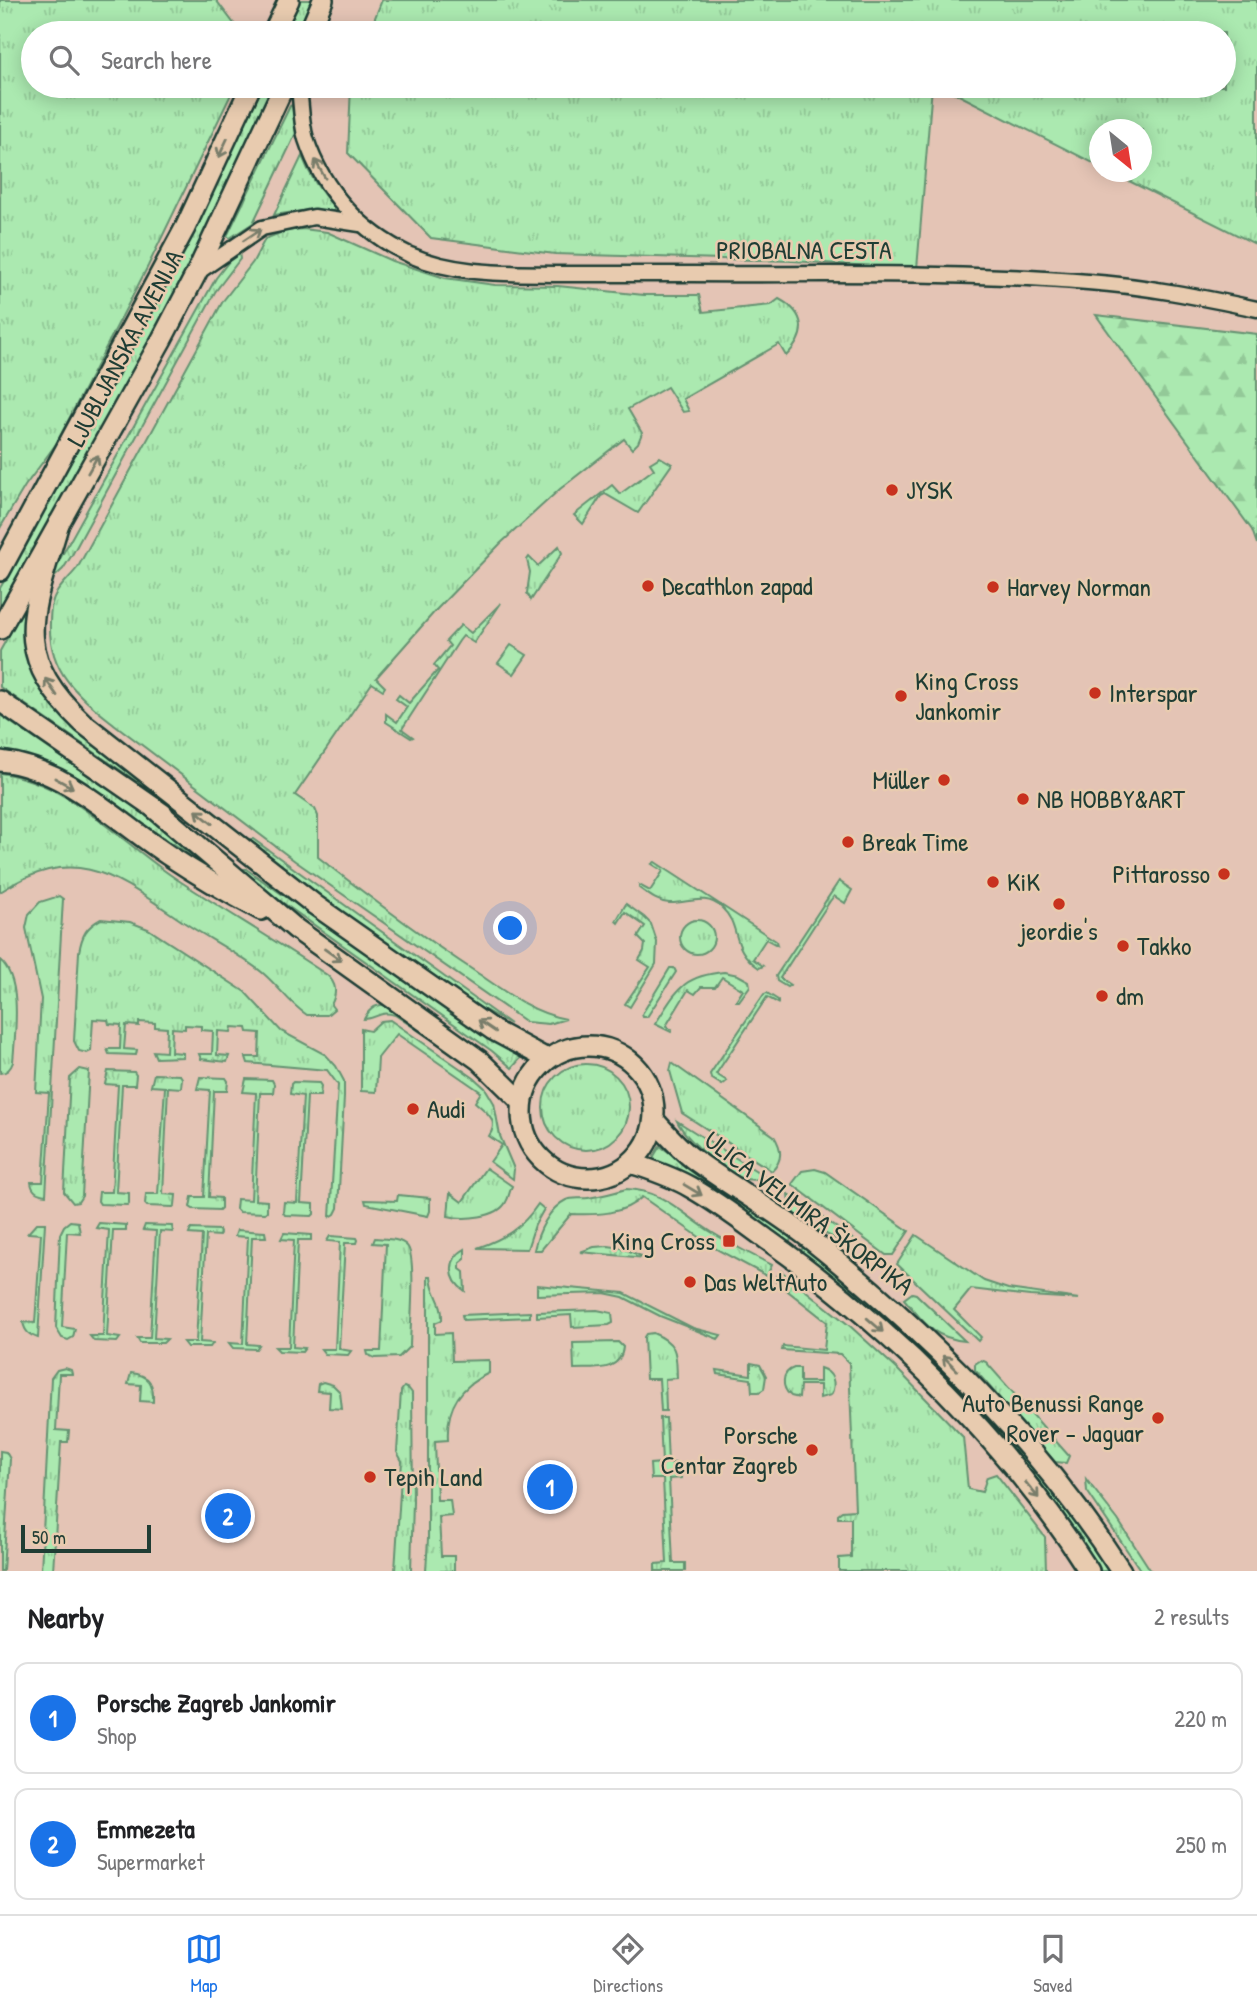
<!DOCTYPE html>
<meta charset="utf-8">
<style>
body{margin:0;font-family:"Patrick Hand",sans-serif;background:#f2f2f2;color:#202124}
.compass{position:absolute;left:1089px;top:119px;width:63px;height:63px;border-radius:50%;background:#fff;box-shadow:0 4px 18px #0003;rotate:150deg}
.scale{position:absolute;left:21px;bottom:18px;width:130px;box-sizing:border-box;padding-left:7px;border:4px solid #1f3d34;border-top:0;font-size:19px;line-height:24px;white-space:nowrap;color:#1f3d34;-webkit-text-stroke:5px #e8cbaf;paint-order:stroke}
.you{position:absolute;left:511px;top:929px;width:24px;height:24px;margin:-18px;border:5px solid #fff;border-radius:50%;background:#1a73e8;box-shadow:0 0 0 10px #1a73e833}
.badge{display:grid;place-items:center;width:46px;height:46px;border-radius:50%;background:#1a73e8;color:#fff;font-size:23px;font-weight:700}
.pin{position:absolute;translate:-50% -50%;border:4px solid #fff;box-shadow:0 2px 7px #0006}
.list{margin:0;padding:0;list-style:none}
h2{display:flex;justify-content:space-between;align-items:center;height:91px;margin:0;padding:0 28px;font-size:30px}
h2 small{font-size:23px;font-weight:400;color:#757577}
.list li{display:grid;grid-template-columns:46px 1fr auto;gap:21px;align-items:center;box-sizing:border-box;height:112px;margin:0 14px 14px;padding:0 14px;border:2px solid #e0e0e0;border-radius:14px}
.list b{display:block;font-size:26px;white-space:nowrap}
.list p{margin:0;font-size:23px;white-space:nowrap;color:#757577}
.list em{font-size:23px;font-style:normal;color:#757577}
.icon{flex:none;width:38px;height:38px;fill:none;stroke:currentColor;stroke-width:2;stroke-linecap:round;stroke-linejoin:round}
.map{position:relative;flex:none;width:1257px;height:1571px;overflow:hidden}
.search{position:absolute;background:#fff;box-shadow:0 4px 18px #0003;left:21px;right:21px;top:21px;height:77px;display:flex;align-items:center;gap:18px;box-sizing:border-box;padding:0 24px;border-radius:38px;color:#757577;font-size:26px}
.sheet{height:343px;background:#fff}
nav{display:flex;justify-content:space-around;align-items:center;box-sizing:border-box;height:98px;border-top:2px solid #e0e0e0;background:#fff;font-size:19px;color:#757577}
nav a{display:grid;justify-items:center;gap:4px}
nav .on{color:#1a73e8}
.map>svg:first-child{display:block}
.grass{fill:url(#grass-tufts);stroke:#659372;stroke-width:2}
.forest{fill:url(#forest-firs);stroke:#659372;stroke-width:2}
.green{fill:#abe9b0;stroke:#659372;stroke-width:2}
.lines{fill:none;stroke-linecap:round;stroke-linejoin:round}
.street-casing{stroke:#1f3d34;stroke-width:19}
.secondary-casing{stroke:#1f3d34;stroke-width:24}
.street{stroke:#e8cbaf;stroke-width:14}
.secondary{stroke:#e8cbaf;stroke-width:19}
.oneway{stroke:#797d6b}
.poi-dot{fill:#c8321e;stroke:#e8cbaf;stroke-width:2.5}
.labels{text-anchor:middle;stroke-width:5;stroke-linejoin:round;paint-order:stroke}
.street-label{font-size:26px;fill:#1f3d34;stroke:#e8cbaf}
.poi-label{font-size:26px;fill:#1f3d34;stroke:#e8cbaf;text-anchor:start}
</style>
<div class="map">
<svg width="1257" height="1571" viewBox="0 0 1257 1571">
<defs>
<pattern id="grass-tufts" width="24" height="20" patternUnits="userSpaceOnUse" patternTransform="scale(1.75)"><rect width="24" height="20" fill="#abe9b0"/><path d="M3 7l-1-3M5 7V3M7 7l1-3M15 17l-1-3M17 17v-4M19 17l1-3" fill="none" stroke="#93c998"/></pattern>
<pattern id="forest-firs" width="22" height="20" patternUnits="userSpaceOnUse" patternTransform="scale(1.75)"><rect width="22" height="20" fill="#abe9b0"/><path d="M5 1l3.5 6h-7zM16 11l3.5 6h-7z" fill="#93c998"/></pattern>
</defs>
<rect width="100%" height="100%" fill="#e4c4b5"/>
<filter id="ink" filterUnits="userSpaceOnUse"><feTurbulence type="fractalNoise" baseFrequency=".0143" numOctaves="2"/><feDisplacementMap in="SourceGraphic" scale="14" xChannelSelector="R" yChannelSelector="G"/><feConvolveMatrix kernelMatrix="1 2 1 2 8 2 1 2 1" color-interpolation-filters="sRGB"/></filter>
<g filter="url(#ink)">
<g class="grass">
<path d="M0,0H216L241,33H33V86H235L148,266L56,444L25,486L0,528Z"/>
<path d="M299,0H311L312,2L299,33H283Z"/>
<path d="M382,0H1257V245L1111,172H1142V130H1100L1099,166L941,86H1224V33H369Z"/>
<path d="M259,86H275C194,265 98,437 0,607V588L26,544Z"/>
<path d="M351,86H932L917,269L792,261L555,254L431,238L348,153Z"/>
<path d="M292,105L296,133L253,223L230,238L227,236L290,106Z"/>
<path d="M302,156C310,177 320,192 335,208L332,212L308,210L274,215Z"/>
<path d="M303,229L327,232L392,261L445,278L495,285L558,286L644,295H699L703,312L771,305L779,299C807,314 807,335 786,356L779,344L683,399L689,411L683,412L667,387L628,409L642,433L638,443L632,449L624,439L560,489L500,544L437,609L376,678L385,687L383,690L372,683L295,795L315,809L318,816V857C369,897 421,936 476,972C504,991 532,1013 566,1019L549,1024L526,1022L295,861L114,724C79,696 48,673 50,623C50,614 51,600 57,592C63,583 72,575 78,567L223,301L253,262L265,239L285,231Z"/>
<path d="M239,252L240,259L215,292L72,555L63,569L49,582L56,566L216,278L230,260Z"/>
<path d="M660,457L672,464L638,513L605,494L601,496L583,524L574,515L612,485L620,494L654,469L650,463Z"/>
<path d="M559,546L562,553L531,600L527,593L530,572L527,560L529,557L538,566Z"/>
<path d="M501,603L474,643L463,636L459,641L402,729L413,737L411,738L386,722V714L397,722L407,707L396,699L399,695L409,703L438,670L434,665L450,646L446,641L461,625L471,633Z"/>
<path d="M26,604V639L29,659L217,837L0,687V651Z"/>
<path d="M0,715L143,813L196,856H193L61,773L0,753Z"/>
<path d="M0,773C70,782 121,843 178,880C227,912 278,942 327,975C337,984 337,993 331,1005L334,1009L327,1015H307C290,1004 279,987 264,974C241,955 213,941 188,925C120,880 79,840 0,892Z"/>
<path d="M248,839H253L510,1024L465,999L296,880Z"/>
<path d="M655,862L776,941L777,945L766,939L753,959L763,966L759,968C729,948 742,926 722,908C705,892 688,904 669,903C657,902 648,894 639,888V885L650,891L663,871L652,864Z"/>
<path d="M240,869H246L458,1017L520,1054L521,1058L512,1068L492,1051L242,874Z"/>
<path d="M839,881L852,890L845,903L834,896L830,901L780,978L790,985L787,987L777,981L776,976Z"/>
<path d="M59,896L63,899L46,1195C37,1194 32,1191 31,1182H43L49,1093L36,1092L41,999L26,928L29,914L40,902Z"/>
<path d="M626,904L644,917L651,924L657,942L656,964L630,1007L625,1004L650,967L639,960L644,951L645,944L638,937L645,926L625,912L618,923L616,921Z"/>
<path d="M101,919L130,922L148,929L245,992L281,1031L326,1055L336,1066L344,1081V1097L338,1208L335,1214L330,1217L338,1085L327,1070L248,1063L246,1057H259L260,1033L248,1032L247,1028L232,1027L231,1032L218,1031L217,1055L229,1056L227,1062L201,1059L199,1054H212L213,1031L201,1030V1026L185,1025V1029L172,1028L171,1052L183,1053V1057L156,1058L153,1051L166,1052L167,1028L155,1027V1023L139,1022V1026L126,1025L124,1049L137,1050L136,1055L109,1054L107,1049H120L121,1025L109,1024L108,1020L93,1019L91,1051L87,1053L79,1051L74,1041L79,952C82,935 86,927 101,919Z"/>
<circle cx="697" cy="937" r="17"/>
<path d="M0,960C23,979 15,1034 13,1062C11,1068 7,1073 0,1073Z"/>
<path d="M670,968H674L676,972L647,1017H643L642,1014Z"/>
<path d="M724,972L738,975L749,981L750,986L739,1001H736L743,990L722,977L715,987H701L695,994L688,990L666,1026L672,1030L671,1032L655,1024C677,991 681,976 724,972Z"/>
<path d="M767,993L778,1000V1003L767,997L716,1074L727,1081L722,1085L711,1078L710,1074L764,994Z"/>
<path d="M390,1004L483,1074L395,1015C379,1010 377,1019 364,1019C371,1006 376,1005 390,1004Z"/>
<path d="M390,1020L474,1078L485,1088L494,1103L500,1136L514,1169L513,1179L490,1162L502,1145L489,1136C500,1120 486,1112 475,1102L481,1092L397,1034L378,1058L376,1092L361,1091V1029L370,1031L381,1021Z"/>
<path d="M672,1063L774,1136C782,1149 783,1160 772,1171L682,1113L670,1071Z"/>
<circle cx="586" cy="1107" r="43"/>
<path d="M80,1069L89,1071L82,1196L78,1202L73,1203L64,1192L70,1078Z"/>
<path d="M108,1071L134,1072L136,1075L135,1085H122L116,1192L129,1193V1203L127,1205L100,1204L98,1201L99,1192H112L118,1085L105,1084Z"/>
<path d="M154,1074L180,1075L182,1078L181,1088L168,1087L163,1194L176,1195L175,1205L173,1207L147,1206L145,1204L146,1194H158L165,1087L151,1086Z"/>
<path d="M200,1077L226,1078L228,1081L227,1091H214L209,1197L221,1198V1208L219,1210L193,1209L190,1207L192,1197H204L210,1090L197,1089Z"/>
<path d="M246,1079L272,1080L274,1084L273,1093H260L255,1200L267,1201V1211L265,1213L239,1212L236,1209L237,1199L251,1200L256,1093L243,1092Z"/>
<path d="M293,1082L319,1083L321,1086L320,1096H307L301,1203L314,1204V1214L312,1216L285,1215L283,1212L284,1202L297,1203L303,1096L290,1094L291,1084Z"/>
<path d="M677,1121L766,1177C756,1181 748,1181 739,1177C721,1170 685,1138 677,1121Z"/>
<path d="M660,1146L791,1238L790,1242L786,1243L696,1181L654,1159V1156Z"/>
<path d="M486,1168L512,1186C509,1192 509,1198 506,1202C498,1218 463,1220 448,1216L450,1193L462,1202Z"/>
<path d="M815,1169L825,1172L909,1231L893,1255H886L792,1184L802,1171Z"/>
<path d="M626,1189C664,1190 683,1215 713,1233C732,1245 752,1255 772,1265L767,1276L718,1250L642,1197C624,1215 595,1215 571,1214L541,1250H534C538,1232 549,1208 566,1200C573,1197 581,1199 588,1198C601,1196 613,1193 626,1189Z"/>
<path d="M788,1194L812,1210L805,1223C792,1214 789,1208 788,1194Z"/>
<path d="M398,1195L430,1198V1211L428,1216L366,1204L365,1200L397,1201Z"/>
<path d="M538,1204L544,1209L535,1225L527,1249L477,1248C504,1239 522,1228 538,1204Z"/>
<path d="M823,1218L854,1240L850,1246L816,1229Z"/>
<path d="M70,1221L78,1222L80,1233L67,1232L62,1327L75,1329L73,1337L68,1340L62,1338L56,1328L60,1234L64,1226Z"/>
<path d="M37,1223H45L38,1338C29,1335 25,1332 23,1322L35,1323L41,1234L28,1233Z"/>
<path d="M99,1223L126,1225V1230H113L107,1336L120,1338L117,1342L94,1341L90,1336H103L109,1230L96,1228Z"/>
<path d="M145,1225L172,1226L173,1232L160,1231L154,1338L167,1339L163,1343H140L137,1338H150L156,1231L143,1230Z"/>
<path d="M191,1229L219,1230L220,1233L219,1236L206,1235L200,1342L213,1343L210,1347H187L183,1342H196L202,1235L189,1234Z"/>
<path d="M237,1230L265,1232L266,1237H252L247,1344L259,1345L256,1349L233,1348L229,1343L243,1344L248,1237L235,1236Z"/>
<path d="M284,1233L311,1235V1240H298L293,1347L305,1348L302,1352L279,1351L275,1347H289L294,1240L281,1239Z"/>
<path d="M916,1235L984,1281L1008,1289L1079,1299L1030,1296L971,1289L954,1310L981,1337L978,1341L897,1264Z"/>
<path d="M330,1236L357,1238L358,1240L357,1243H345L339,1349L351,1351L348,1355L325,1354L321,1349H335L340,1242L327,1241Z"/>
<path d="M375,1238C385,1239 400,1238 407,1246C417,1256 410,1328 410,1346L399,1357L375,1358L368,1355L367,1351H381L386,1244L373,1243Z"/>
<path d="M608,1246L622,1248L646,1258L580,1252L594,1247Z"/>
<path d="M804,1247C829,1267 855,1286 879,1307C968,1383 1044,1473 1109,1571H1101L1025,1466L897,1332L800,1251Z"/>
<path d="M465,1249V1259L460,1263V1269L464,1272L465,1291C448,1280 447,1259 465,1249Z"/>
<path d="M781,1271L850,1326L897,1369L963,1437L968,1489L982,1492L987,1477L996,1474L1045,1537L1046,1571H839V1558L851,1557V1518H838V1514L842,1511L855,1510L849,1363L840,1354L782,1350L783,1346L824,1350L827,1322L774,1280Z"/>
<path d="M428,1276H431C432,1295 443,1300 442,1320L435,1323V1334L451,1333L452,1361L489,1360V1373C460,1386 446,1407 448,1440L435,1441L437,1500H450L452,1516L439,1517L441,1556H454V1571H426L428,1539Z"/>
<path d="M537,1285L624,1293L693,1328L721,1335L718,1339L660,1316L623,1297L604,1293L537,1295Z"/>
<path d="M912,1293L916,1294L965,1341C931,1337 925,1323 904,1299Z"/>
<path d="M597,1310L612,1313L613,1323L609,1325L572,1327L571,1315L537,1317V1312Z"/>
<path d="M530,1312V1317L463,1320L462,1315Z"/>
<path d="M653,1333C679,1344 676,1354 677,1378L665,1379L666,1411H661L659,1379H646L644,1337L646,1334Z"/>
<path d="M618,1342L623,1347C621,1373 593,1368 574,1369L573,1343Z"/>
<path d="M981,1360L986,1362L1069,1456L1066,1463L1055,1462L982,1378L975,1370V1364Z"/>
<path d="M751,1363L760,1365L766,1376L764,1389L759,1392H752L751,1379L718,1374L717,1370L751,1375Z"/>
<path d="M65,1368L71,1370L72,1374H59L56,1430L69,1431L68,1442H61L53,1571H41L51,1378L57,1370Z"/>
<path d="M794,1368H800V1382H820V1368C833,1372 837,1383 831,1395L820,1398V1385H800L799,1398L791,1396C781,1388 781,1372 794,1368Z"/>
<path d="M131,1373C150,1375 154,1384 153,1402L140,1401L141,1385L128,1384Z"/>
<path d="M323,1382L333,1385L340,1392L342,1409L329,1408L330,1392L317,1391L318,1384Z"/>
<path d="M404,1387L409,1389L412,1393L413,1501L411,1571H395L402,1461L397,1452L401,1391Z"/>
<path d="M660,1418H666L668,1463H680L681,1478L669,1479L673,1563H685V1571H655V1564L667,1563L663,1479H651L650,1464L662,1463Z"/>
<path d="M0,1451L6,1452L10,1459L3,1571H0Z"/>
<path d="M1086,1479L1118,1520L1151,1571H1141L1087,1491Z"/>
</g>
<path class="forest" d="M1096,315L1257,334V544L1252,530Z"/>
<path class="green" d="M511,645L527,655L514,674L498,663Z"/>
<g class="lines">
<defs>
<g id="street">
<path d="M299,86C301,103 301,122 306,139C323,191 361,232 410,255C458,276 513,273 563,274C606,274 649,274 692,274C824,275 956,271 1088,282C1145,286 1201,297 1257,309"/>
<path d="M198,272L262,228L314,217L360,224"/>
</g>
<g id="secondary">
<path d="M273,33L289,0"/>
<path d="M309,33L323,0"/>
<path d="M59,523C34,611 7,651 83,723L315,905L493,1030L547,1059"/>
<path d="M0,571L185,228L251,86"/>
<path d="M0,629L162,339L196,274L284,86"/>
<path d="M0,701L163,814"/>
<path d="M0,761C66,768 115,820 168,855C198,875 229,893 261,910"/>
<path d="M154,808L296,929L479,1060L522,1102"/>
<circle cx="588" cy="1112" r="66"/>
<path d="M654,1120C666,1133 678,1147 692,1158C730,1186 772,1209 810,1239C929,1334 1038,1442 1121,1571"/>
<path d="M631,1163C651,1170 671,1176 690,1187C717,1202 743,1222 769,1241C892,1328 1008,1443 1089,1571"/>
</g>
</defs>
<use href="#street" class="street-casing"/>
<use href="#secondary" class="secondary-casing"/>
<use href="#street" class="street"/>
<use href="#secondary" class="secondary"/>
</g>
<defs><path id="oneway-shaft" d="M-6 0H5M1.5-3L5.5 0L1.5 3" fill="none" stroke-width="1.6" stroke-linecap="round" stroke-linejoin="round" transform="scale(1.75)"/></defs>
<g class="oneway">
<use href="#oneway-shaft" transform="translate(223 148) rotate(115)"/>
<use href="#oneway-shaft" transform="translate(320 169) rotate(-119)"/>
<use href="#oneway-shaft" transform="translate(252 235) rotate(-34)"/>
<use href="#oneway-shaft" transform="translate(93 464) rotate(-60)"/>
<use href="#oneway-shaft" transform="translate(51 687) rotate(-125)"/>
<use href="#oneway-shaft" transform="translate(64 783) rotate(29)"/>
<use href="#oneway-shaft" transform="translate(204 817) rotate(-141)"/>
<use href="#oneway-shaft" transform="translate(333 955) rotate(35)"/>
<use href="#oneway-shaft" transform="translate(487 1026) rotate(-146)"/>
<use href="#oneway-shaft" transform="translate(693 1190) rotate(31)"/>
<use href="#oneway-shaft" transform="translate(875 1325) rotate(41)"/>
<use href="#oneway-shaft" transform="translate(950 1363) rotate(-135)"/>
<use href="#oneway-shaft" transform="translate(1032 1490) rotate(51)"/>
</g>
</g>
<g class="poi-dot">
<circle cx="892" cy="490" r="7"/>
<circle cx="648" cy="586" r="7"/>
<circle cx="993" cy="587" r="7"/>
<circle cx="1095" cy="693" r="7"/>
<circle cx="901" cy="696" r="7"/>
<circle cx="944" cy="780" r="7"/>
<circle cx="1023" cy="799" r="7"/>
<circle cx="848" cy="842" r="7"/>
<circle cx="1224" cy="874" r="7"/>
<circle cx="993" cy="882" r="7"/>
<circle cx="1059" cy="904" r="7"/>
<circle cx="1123" cy="946" r="7"/>
<circle cx="1102" cy="996" r="7"/>
<circle cx="413" cy="1109" r="7"/>
<rect x="722" y="1234" width="14" height="14" rx="3.5"/>
<circle cx="690" cy="1282" r="7"/>
<circle cx="1158" cy="1418" r="7"/>
<circle cx="812" cy="1450" r="7"/>
<circle cx="370" cy="1477" r="7"/>
</g>
<g class="labels">
<g class="street-label">
<text x="804" y="259">PRIOBALNA CESTA</text>
<text transform="translate(125 348) rotate(-62)" y="9">LJUBLJANSKA AVENIJA</text>
<text transform="translate(809 1213) rotate(37)" y="9">ULICA VELIMIRA ŠKORPIKA</text>
</g>
<g class="poi-label">
<text x="906" y="499">JYSK</text>
<text x="662" y="595">Decathlon zapad</text>
<text x="1007" y="596">Harvey Norman</text>
<text x="915" y="690">King Cross<tspan x="915" dy="30">Jankomir</tspan></text>
<text x="1109" y="702">Interspar</text>
<text x="930" y="789" text-anchor="end">Müller</text>
<text x="1037" y="808">NB HOBBY&amp;ART</text>
<text x="862" y="851">Break Time</text>
<text x="1210" y="883" text-anchor="end">Pittarosso</text>
<text x="1007" y="891">KiK</text>
<text x="1059" y="940" text-anchor="middle">jeordie's</text>
<text x="1137" y="955">Takko</text>
<text x="1116" y="1005">dm</text>
<text x="427" y="1118">Audi</text>
<text x="715" y="1250" text-anchor="end">King Cross</text>
<text x="704" y="1291">Das WeltAuto</text>
<text x="1144" y="1412" text-anchor="end">Auto Benussi Range<tspan x="1144" dy="30">Rover - Jaguar</tspan></text>
<text x="798" y="1444" text-anchor="end">Porsche<tspan x="798" dy="30">Centar Zagreb</tspan></text>
<text x="384" y="1486">Tepih Land</text>
</g>
</g>
</svg>
<svg class="compass" viewBox="-18 -18 36 36"><path d="M0-13l5 13h-10z" fill="#e53935"/><path d="M0 13l5-13h-10z" fill="#757577"/></svg>
<div class="scale">50 m</div>
<div class="you"></div>
<div class="pin badge" style="left:550px;top:1487px">1</div>
<div class="pin badge" style="left:228px;top:1516px">2</div>
<div class="search"><svg class="icon" aria-label="search" viewBox="0 0 24 24"><circle cx="10" cy="10" r="6"/><path d="M15 15l6 6"/></svg>Search here</div>
</div>
<section class="sheet">
<h2>Nearby<small>2 results</small></h2>
<ul class="list">
<li><span class="badge">1</span><div><b>Porsche Zagreb Jankomir</b><p>Shop</p></div><em>220 m</em></li>
<li><span class="badge">2</span><div><b>Emmezeta</b><p>Supermarket</p></div><em>250 m</em></li>
</ul>
</section>
<nav>
<a class="on"><svg class="icon" aria-label="map" viewBox="0 0 24 24"><path d="M3 6l6-2 6 2 6-2v14l-6 2-6-2-6 2zM9 4v14M15 6v14"/></svg>Map</a>
<a><svg class="icon" aria-label="directions" viewBox="0 0 24 24"><path d="M12 3l9 9-9 9-9-9zM9 14v-3h6M13 9l2 2-2 2"/></svg>Directions</a>
<a><svg class="icon" aria-label="saved" viewBox="0 0 24 24"><path d="M7 4h10v16l-5-4-5 4z"/></svg>Saved</a>
</nav>
